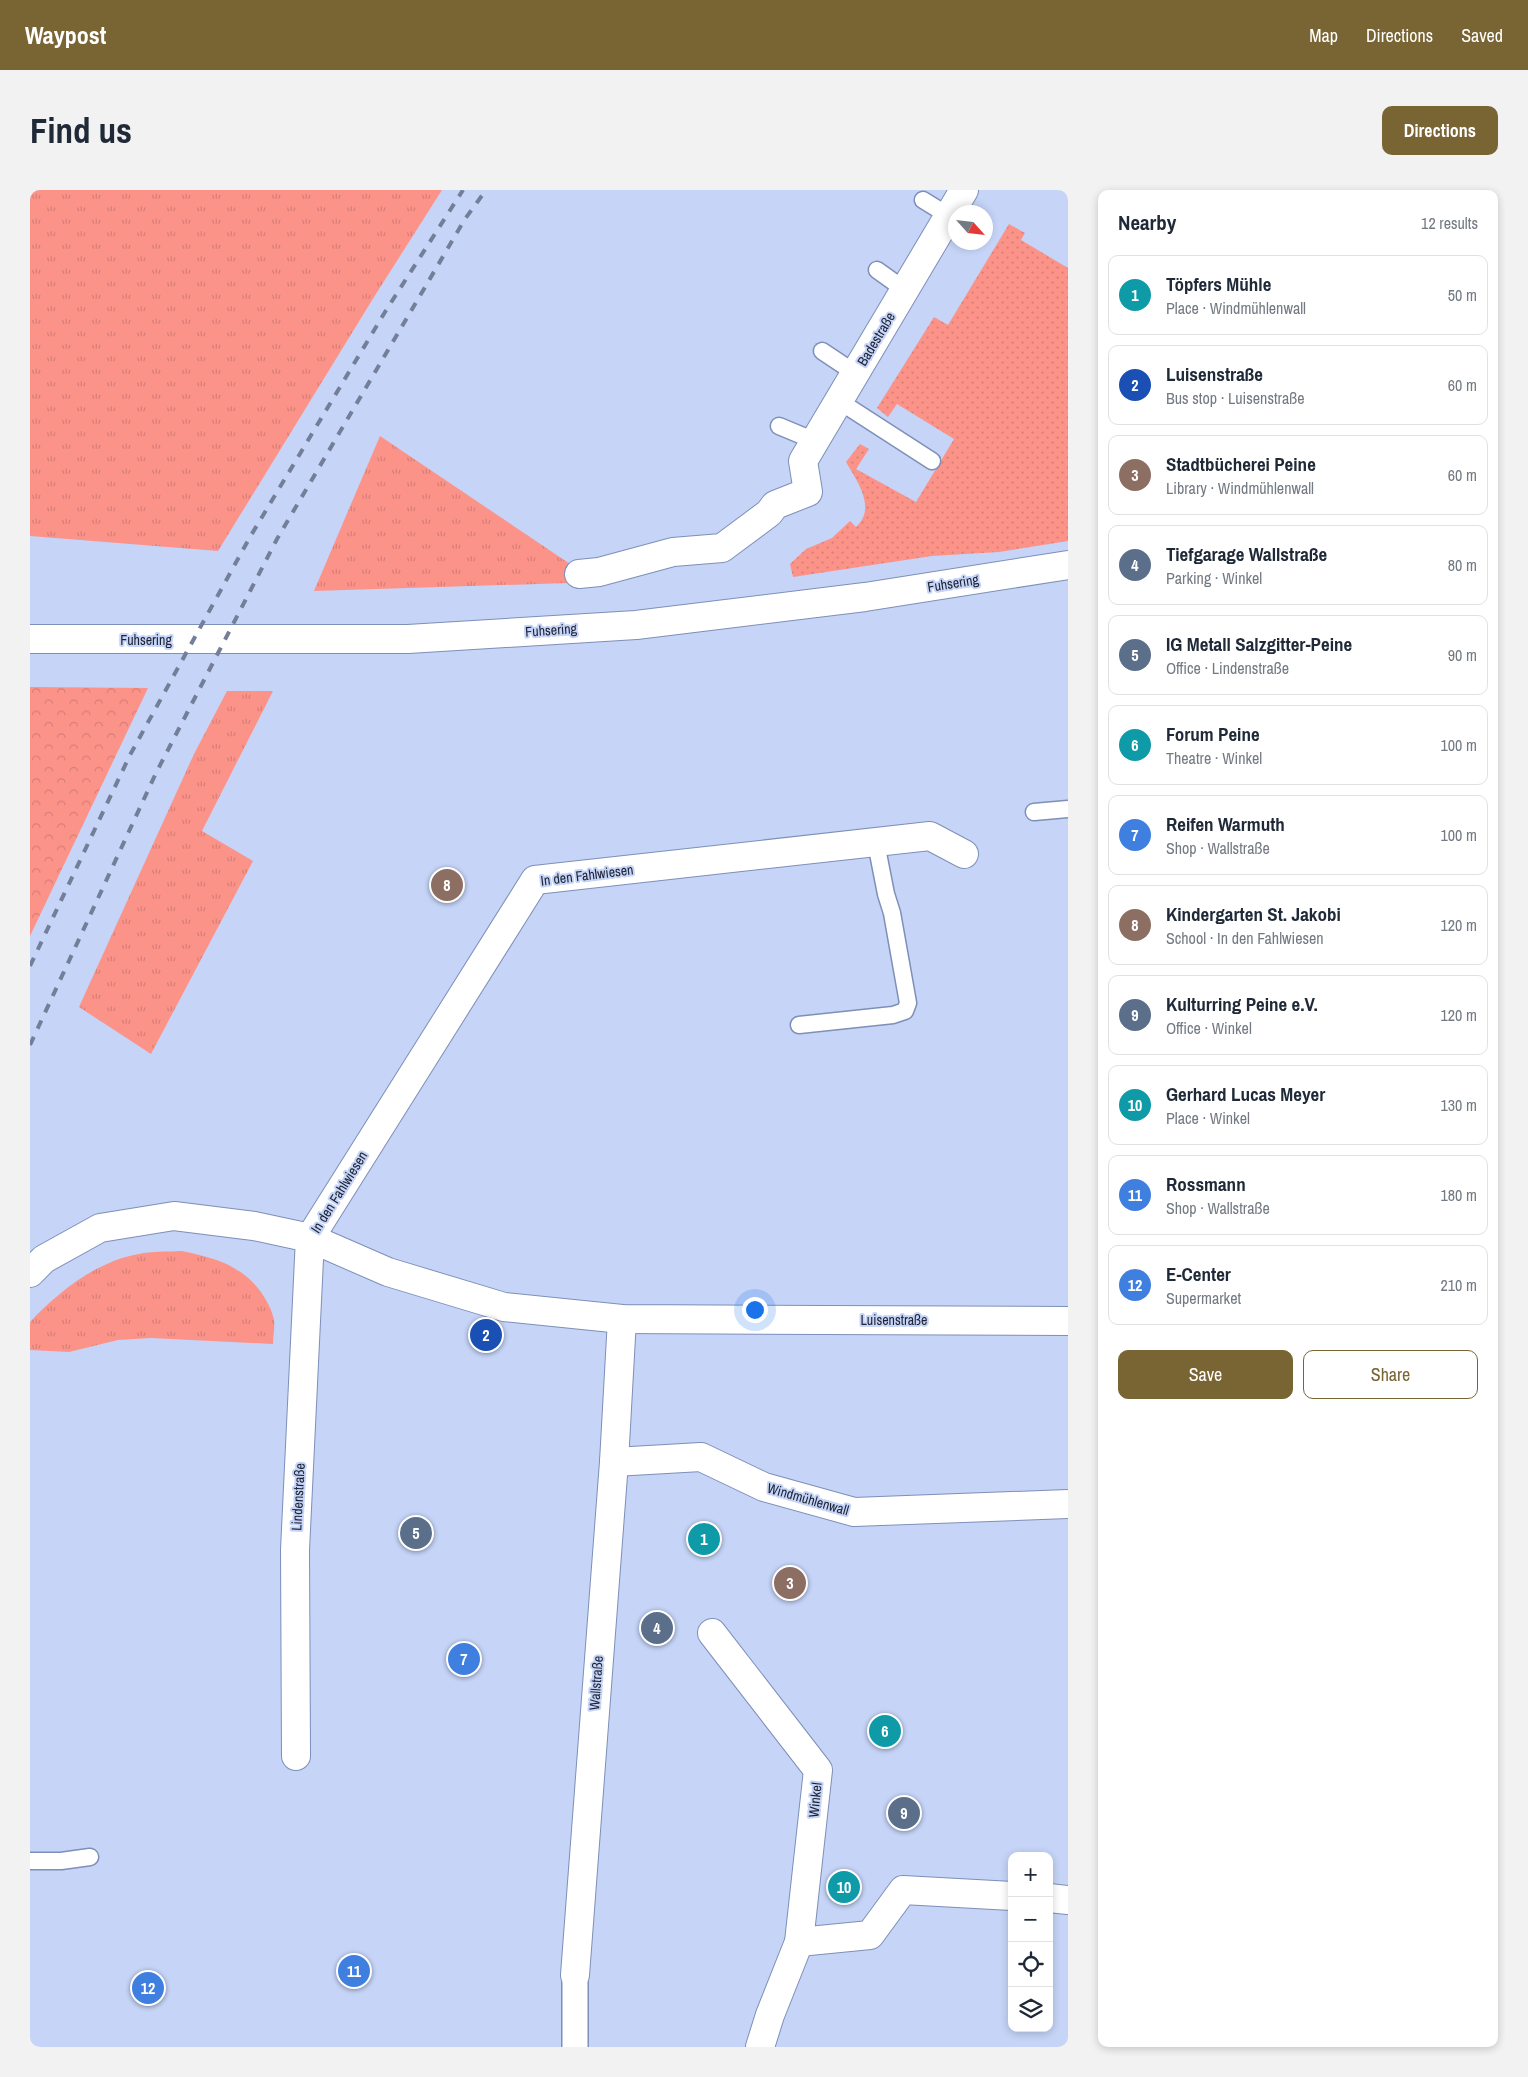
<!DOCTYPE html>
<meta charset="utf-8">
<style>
body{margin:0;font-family:"Archivo Narrow",sans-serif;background:#f2f2f3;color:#1f2937}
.controls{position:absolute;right:15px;bottom:15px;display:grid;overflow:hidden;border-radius:10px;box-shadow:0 2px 8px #0003}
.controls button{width:45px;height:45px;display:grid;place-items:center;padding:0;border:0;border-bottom:1px solid #e0e1e3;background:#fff;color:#1f2937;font:25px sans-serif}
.compass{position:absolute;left:918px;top:15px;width:45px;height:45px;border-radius:50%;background:#fff;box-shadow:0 2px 8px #0003;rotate:117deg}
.you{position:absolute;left:724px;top:1119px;width:18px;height:18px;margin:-12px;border:4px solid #fff;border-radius:50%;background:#1a73e8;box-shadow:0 0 0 8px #1a73e833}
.badge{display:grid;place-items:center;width:32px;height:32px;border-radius:50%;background:#796433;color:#fff;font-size:16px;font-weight:700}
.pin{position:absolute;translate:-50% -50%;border:2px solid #fff;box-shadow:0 1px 5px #0006}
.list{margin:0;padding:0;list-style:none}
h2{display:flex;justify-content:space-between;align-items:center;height:65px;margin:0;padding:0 20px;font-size:21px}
h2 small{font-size:16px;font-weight:400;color:#747a83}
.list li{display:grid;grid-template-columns:32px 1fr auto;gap:15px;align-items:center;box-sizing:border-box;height:80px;margin:0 10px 10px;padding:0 10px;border:1px solid #e0e1e3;border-radius:10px}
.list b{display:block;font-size:19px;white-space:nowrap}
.list p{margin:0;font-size:16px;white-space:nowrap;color:#747a83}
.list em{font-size:16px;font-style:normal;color:#747a83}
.actions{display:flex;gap:10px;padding:15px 20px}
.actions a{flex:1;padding:11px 0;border:1px solid #796433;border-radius:10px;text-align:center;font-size:18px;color:#796433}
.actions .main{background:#796433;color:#fff}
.icon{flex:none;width:28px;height:28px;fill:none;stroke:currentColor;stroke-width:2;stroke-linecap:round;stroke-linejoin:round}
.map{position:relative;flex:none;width:1038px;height:1857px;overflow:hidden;border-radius:10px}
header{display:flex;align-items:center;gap:30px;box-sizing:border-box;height:70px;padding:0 25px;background:#796433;color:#fff}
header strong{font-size:24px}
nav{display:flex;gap:28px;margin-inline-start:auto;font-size:18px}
.intro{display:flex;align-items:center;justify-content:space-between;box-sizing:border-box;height:120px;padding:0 30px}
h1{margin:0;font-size:35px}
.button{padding:12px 22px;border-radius:10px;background:#796433;color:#fff;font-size:18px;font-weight:700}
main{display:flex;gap:30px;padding:0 30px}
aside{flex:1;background:#fff;border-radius:10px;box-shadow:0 2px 8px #0003}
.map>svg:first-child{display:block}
.grass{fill:url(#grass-tufts)}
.forest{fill:url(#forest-crowns)}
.park{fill:url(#park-dots)}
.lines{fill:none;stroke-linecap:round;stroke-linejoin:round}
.service-casing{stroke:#7e8fb8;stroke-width:19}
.pedestrian-casing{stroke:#7e8fb8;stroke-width:28}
.minor-casing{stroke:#7e8fb8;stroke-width:30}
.tertiary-casing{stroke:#7e8fb8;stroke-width:30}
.service{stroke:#fff;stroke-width:16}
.pedestrian{stroke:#fff;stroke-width:25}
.minor{stroke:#fff;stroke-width:28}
.tertiary{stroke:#fff;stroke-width:28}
.rail{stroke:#747e98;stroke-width:4;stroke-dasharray:9 9;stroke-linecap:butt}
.labels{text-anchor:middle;stroke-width:4;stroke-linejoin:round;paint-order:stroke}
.street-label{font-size:14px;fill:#1c2232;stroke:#c5d4f7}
</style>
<header>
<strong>Waypost</strong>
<nav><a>Map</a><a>Directions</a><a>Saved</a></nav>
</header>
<div class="intro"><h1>Find us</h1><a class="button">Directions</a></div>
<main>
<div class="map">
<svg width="1038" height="1857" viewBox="0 0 1038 1857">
<defs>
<pattern id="grass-tufts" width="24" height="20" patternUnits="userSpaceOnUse" patternTransform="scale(1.25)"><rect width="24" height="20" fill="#fc9389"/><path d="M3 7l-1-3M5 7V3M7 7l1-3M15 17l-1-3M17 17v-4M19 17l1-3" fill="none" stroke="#d77e77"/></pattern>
<pattern id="forest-crowns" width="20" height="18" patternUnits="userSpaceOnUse" patternTransform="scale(1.25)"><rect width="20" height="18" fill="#fc9389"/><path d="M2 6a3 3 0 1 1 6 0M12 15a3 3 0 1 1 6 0" fill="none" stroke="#d77e77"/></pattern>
<pattern id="park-dots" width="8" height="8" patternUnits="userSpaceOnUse" patternTransform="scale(1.25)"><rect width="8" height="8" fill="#fc9389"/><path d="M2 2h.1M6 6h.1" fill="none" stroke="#d77e77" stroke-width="1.8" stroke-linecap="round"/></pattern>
</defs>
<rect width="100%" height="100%" fill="#c5d4f7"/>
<g class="grass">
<path d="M0,0H412L344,107L188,361L0,346Z"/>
<path d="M350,246L546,378L538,393L284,401Z"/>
<path d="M197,501H243L172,641L223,671L121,864L49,817L164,564Z"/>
<path d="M151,1061C183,1067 211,1075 231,1102C237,1111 242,1120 244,1130C245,1138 243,1146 243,1154L121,1148L88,1150L39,1162L0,1160V1132C28,1102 67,1071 109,1064C122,1061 137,1062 151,1061Z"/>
</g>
<path class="forest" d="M0,497L118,498L0,746Z"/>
<path class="park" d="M979,34L995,43L991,50L1038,78V351L969,362L902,366L763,387L760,374L776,359L802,348L820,331L826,337C847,318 827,291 816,272L830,254L839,259L826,279L886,312L924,249L867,214L858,227L847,218L904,127L918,135Z"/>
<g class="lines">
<defs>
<g id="service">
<path d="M893,10L919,26"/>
<path d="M847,80L875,100"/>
<path d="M792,161L825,183"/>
<path d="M809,211L902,271"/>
<path d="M749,236L785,251"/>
<path d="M1004,622L1038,619"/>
<path d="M769,835L863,825L875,821L878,813L862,723L856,704L846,653"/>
<path d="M0,1671H31L60,1667"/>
</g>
<path id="pedestrian" d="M545,1785V1857"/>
<g id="minor">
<path d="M549,384L569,382L643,362L692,358L739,323L745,315L778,302L773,271L934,0"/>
<path d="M0,1083L14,1069L70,1038L144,1026L224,1036L280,1048L358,1082L474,1117L592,1129L1038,1131"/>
<path d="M584,1272L671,1267L734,1297L824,1322L1038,1314"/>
<path d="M682,1443L788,1580L769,1752L740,1825L730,1857"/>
<path d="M266,1566L265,1360L280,1048L505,690L900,646L934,664"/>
<path d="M1019,1708L1038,1710"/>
<path d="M769,1752L840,1745L873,1700L982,1706"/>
<path d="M545,1785L584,1272L592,1129"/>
</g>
<path id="tertiary" d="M0,449H378L606,435L835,407L1038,375"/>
</defs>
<use href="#service" class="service-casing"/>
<use href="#pedestrian" class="pedestrian-casing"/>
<use href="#minor" class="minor-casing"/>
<use href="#tertiary" class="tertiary-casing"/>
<use href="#service" class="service"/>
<use href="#pedestrian" class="pedestrian"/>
<use href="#minor" class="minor"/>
<use href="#tertiary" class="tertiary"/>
<g class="rail">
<path d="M0,776L100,565L220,347L355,122L433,0"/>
<path d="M0,855L126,583L247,349L435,29L456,0"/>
</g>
</g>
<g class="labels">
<g class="street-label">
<text transform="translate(846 149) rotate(-59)" y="5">Badestraße</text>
<text transform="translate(923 393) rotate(-9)" y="5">Fuhsering</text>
<text transform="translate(521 440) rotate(-4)" y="5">Fuhsering</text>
<text x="116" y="455">Fuhsering</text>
<text transform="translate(557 685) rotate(-7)" y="5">In den Fahlwiesen</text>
<text transform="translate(309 1002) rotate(-58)" y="5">In den Fahlwiesen</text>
<text x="864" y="1135">Luisenstraße</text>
<text transform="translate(268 1307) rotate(-87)" y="5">Lindenstraße</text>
<text transform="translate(778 1309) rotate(16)" y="5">Windmühlenwall</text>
<text transform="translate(566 1493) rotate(-86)" y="5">Wallstraße</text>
<text transform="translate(785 1610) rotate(-84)" y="5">Winkel</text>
</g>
</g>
</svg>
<div class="controls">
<button>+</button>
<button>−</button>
<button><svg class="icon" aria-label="locate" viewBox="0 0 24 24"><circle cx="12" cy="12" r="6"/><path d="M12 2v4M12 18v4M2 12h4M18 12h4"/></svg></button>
<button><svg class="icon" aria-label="layers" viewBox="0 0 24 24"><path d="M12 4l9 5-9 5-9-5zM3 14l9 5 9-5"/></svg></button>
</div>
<svg class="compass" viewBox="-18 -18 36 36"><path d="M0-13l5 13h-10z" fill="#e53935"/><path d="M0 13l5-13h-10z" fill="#747a83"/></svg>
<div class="you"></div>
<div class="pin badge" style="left:674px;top:1349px;background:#0f9aa8">1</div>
<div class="pin badge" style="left:456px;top:1145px;background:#1a4fb4">2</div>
<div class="pin badge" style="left:760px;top:1393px;background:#8d6e63">3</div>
<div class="pin badge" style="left:627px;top:1438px;background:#5c6f8a">4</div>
<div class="pin badge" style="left:386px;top:1343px;background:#5c6f8a">5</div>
<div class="pin badge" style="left:855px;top:1541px;background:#0f9aa8">6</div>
<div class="pin badge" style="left:434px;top:1469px;background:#3f7fe0">7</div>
<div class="pin badge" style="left:417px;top:695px;background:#8d6e63">8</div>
<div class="pin badge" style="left:874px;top:1623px;background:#5c6f8a">9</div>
<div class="pin badge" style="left:814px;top:1697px;background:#0f9aa8">10</div>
<div class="pin badge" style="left:324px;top:1781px;background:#3f7fe0">11</div>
<div class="pin badge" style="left:118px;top:1798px;background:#3f7fe0">12</div>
</div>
<aside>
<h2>Nearby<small>12 results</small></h2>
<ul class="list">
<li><span class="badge" style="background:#0f9aa8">1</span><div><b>Töpfers Mühle</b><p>Place · Windmühlenwall</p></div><em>50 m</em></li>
<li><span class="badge" style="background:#1a4fb4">2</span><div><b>Luisenstraße</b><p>Bus stop · Luisenstraße</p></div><em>60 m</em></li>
<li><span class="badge" style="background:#8d6e63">3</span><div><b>Stadtbücherei Peine</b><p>Library · Windmühlenwall</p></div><em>60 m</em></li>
<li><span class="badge" style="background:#5c6f8a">4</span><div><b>Tiefgarage Wallstraße</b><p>Parking · Winkel</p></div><em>80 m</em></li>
<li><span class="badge" style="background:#5c6f8a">5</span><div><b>IG Metall Salzgitter-Peine</b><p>Office · Lindenstraße</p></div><em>90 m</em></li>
<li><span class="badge" style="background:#0f9aa8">6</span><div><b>Forum Peine</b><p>Theatre · Winkel</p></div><em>100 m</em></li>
<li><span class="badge" style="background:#3f7fe0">7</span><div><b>Reifen Warmuth</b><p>Shop · Wallstraße</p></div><em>100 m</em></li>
<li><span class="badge" style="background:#8d6e63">8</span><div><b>Kindergarten St. Jakobi</b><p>School · In den Fahlwiesen</p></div><em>120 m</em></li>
<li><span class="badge" style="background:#5c6f8a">9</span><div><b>Kulturring Peine e.V.</b><p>Office · Winkel</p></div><em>120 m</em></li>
<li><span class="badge" style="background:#0f9aa8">10</span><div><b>Gerhard Lucas Meyer</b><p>Place · Winkel</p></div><em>130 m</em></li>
<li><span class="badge" style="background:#3f7fe0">11</span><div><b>Rossmann</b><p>Shop · Wallstraße</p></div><em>180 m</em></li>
<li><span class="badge" style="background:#3f7fe0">12</span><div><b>E-Center</b><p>Supermarket</p></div><em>210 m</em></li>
</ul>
<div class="actions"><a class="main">Save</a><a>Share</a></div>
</aside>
</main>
